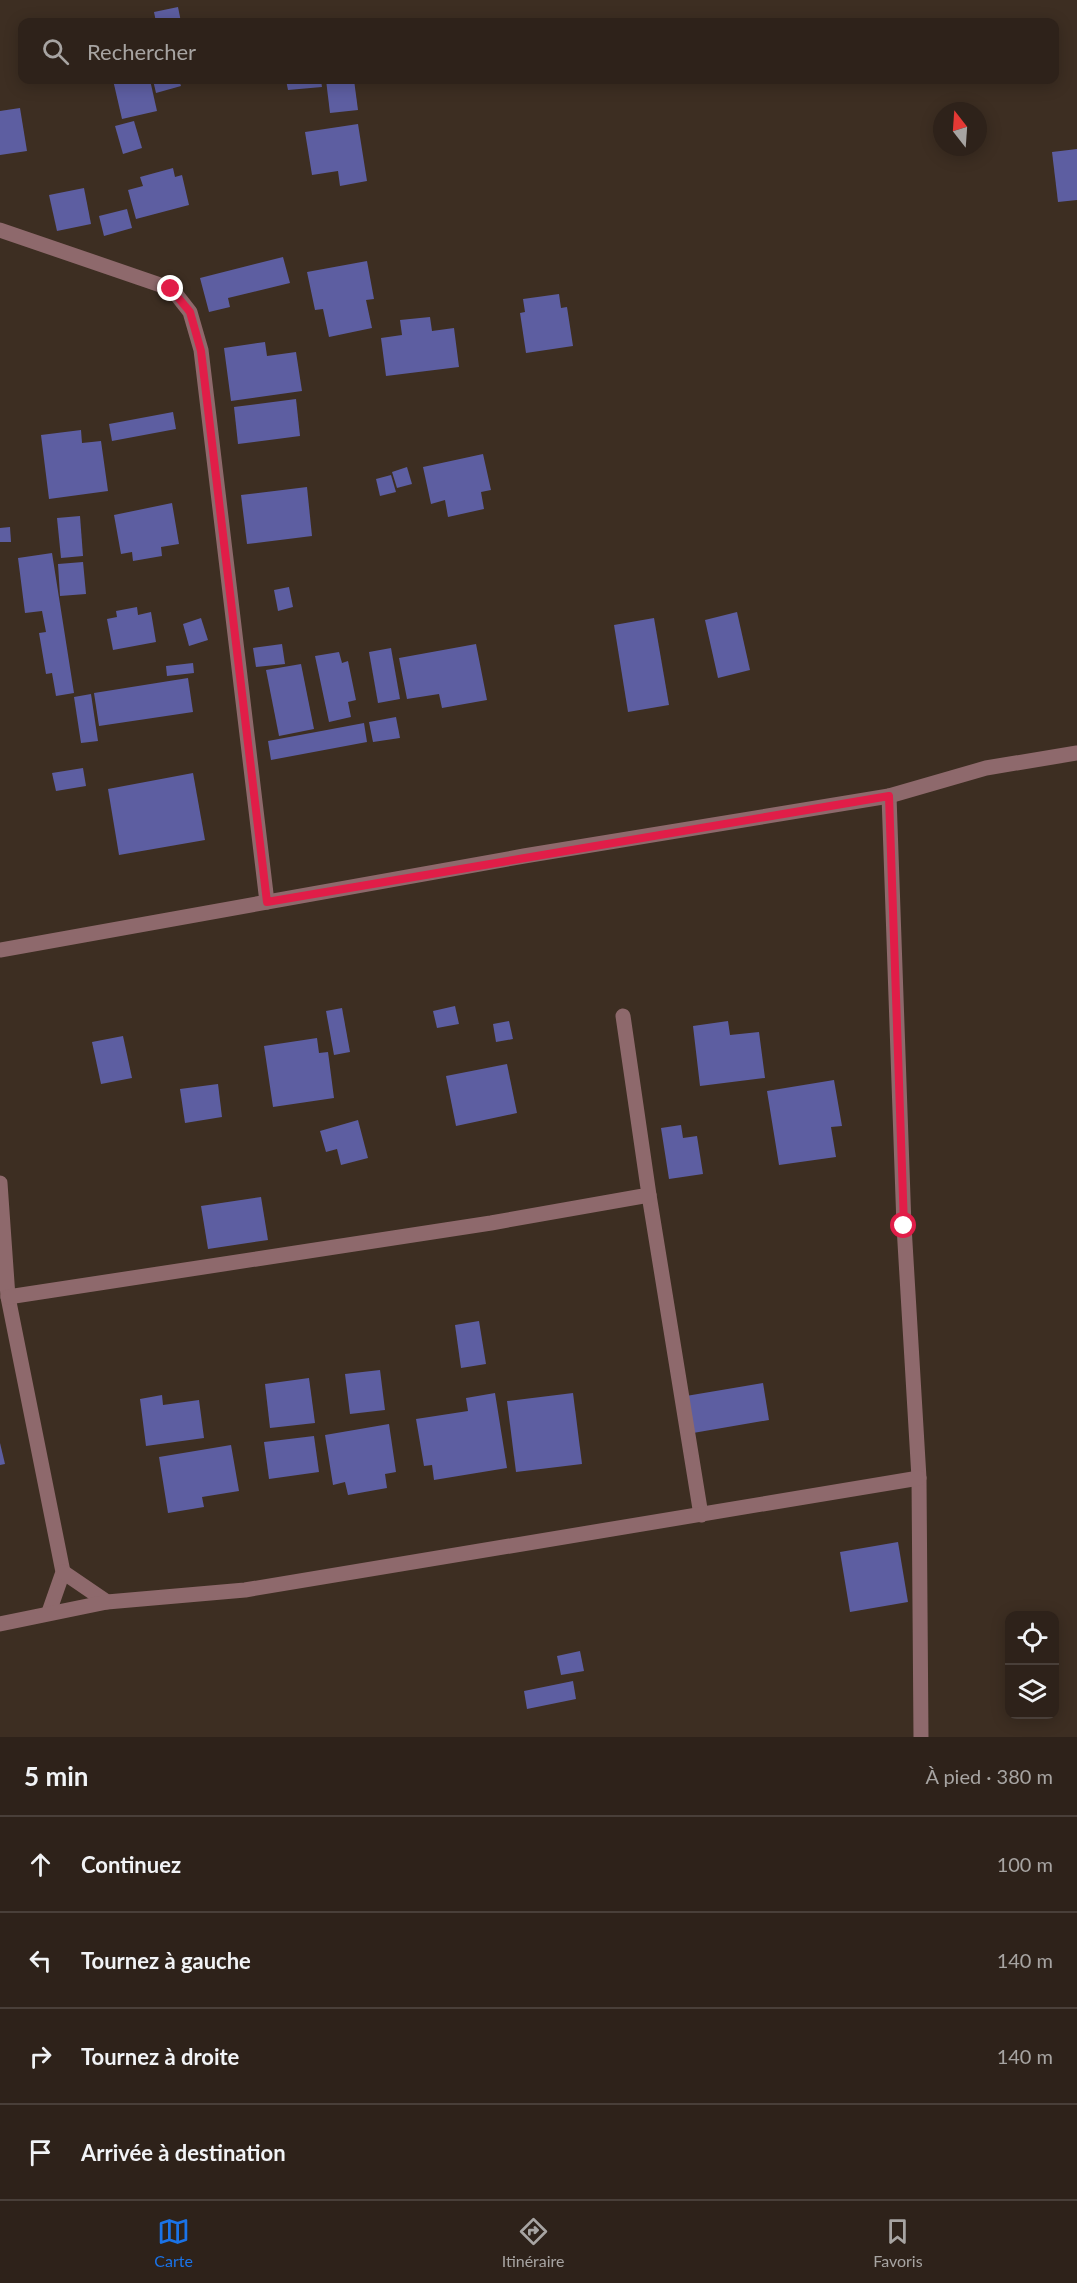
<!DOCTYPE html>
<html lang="fr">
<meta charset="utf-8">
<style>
body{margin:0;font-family:Lato,sans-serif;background:#362a23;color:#f1f3f6}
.controls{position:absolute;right:18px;bottom:18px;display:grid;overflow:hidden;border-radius:12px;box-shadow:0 3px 15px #0003}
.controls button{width:54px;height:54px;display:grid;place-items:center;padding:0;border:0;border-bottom:2px solid #493f39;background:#2e221a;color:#f1f3f6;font:30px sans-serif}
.compass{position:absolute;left:933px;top:102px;width:54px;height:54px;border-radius:50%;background:#2e221a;box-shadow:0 3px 15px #0003;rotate:343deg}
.stop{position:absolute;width:18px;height:18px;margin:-14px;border:4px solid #e11d48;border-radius:50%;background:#fff}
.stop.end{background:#e11d48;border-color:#fff;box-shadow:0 2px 6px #0008}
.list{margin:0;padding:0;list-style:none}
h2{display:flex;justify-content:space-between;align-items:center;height:78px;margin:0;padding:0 24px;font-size:26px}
h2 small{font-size:20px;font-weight:400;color:#a7a4a2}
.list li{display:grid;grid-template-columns:39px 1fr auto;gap:18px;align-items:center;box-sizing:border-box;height:96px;padding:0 24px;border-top:2px solid #493f39}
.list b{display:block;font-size:22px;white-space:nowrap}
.list em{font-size:20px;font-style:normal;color:#a7a4a2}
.icon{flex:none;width:33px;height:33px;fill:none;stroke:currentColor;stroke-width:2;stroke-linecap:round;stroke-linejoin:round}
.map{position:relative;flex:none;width:1077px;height:1737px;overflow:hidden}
.search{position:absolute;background:#2e221a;box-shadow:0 3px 15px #0003;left:18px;right:18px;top:18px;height:66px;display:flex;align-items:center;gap:15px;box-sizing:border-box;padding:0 21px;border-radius:12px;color:#a7a4a2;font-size:22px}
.sheet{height:462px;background:#2e221a}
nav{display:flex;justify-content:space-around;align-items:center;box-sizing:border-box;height:84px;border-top:2px solid #493f39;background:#2e221a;font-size:16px;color:#a7a4a2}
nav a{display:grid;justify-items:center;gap:3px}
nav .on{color:#1a73e8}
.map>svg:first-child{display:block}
.building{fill:#5d5ea1}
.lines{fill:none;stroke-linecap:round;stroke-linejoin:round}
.minor{stroke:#8e696c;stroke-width:15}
.route{stroke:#e11d48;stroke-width:8}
</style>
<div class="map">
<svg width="1077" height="1737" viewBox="0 0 1077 1737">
<rect width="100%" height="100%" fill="#3d2e22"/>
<g class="building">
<path d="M178,7L181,22H156L154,12Z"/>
<path d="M113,80H150L157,111L122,119Z"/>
<path d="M153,80H179L181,86L156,93Z"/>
<path d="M286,80H321L322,87L288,90Z"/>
<path d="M326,80H354L358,110L330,113Z"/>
<path d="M20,108L27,151L0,155V111Z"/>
<path d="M134,121L142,148L123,154L115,126Z"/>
<path d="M358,124L367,181L340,186L338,171L312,175L305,132Z"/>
<path d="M1077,149V200L1058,202L1052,152Z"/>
<path d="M173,168L175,177L182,175L189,205L136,219L128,190L143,186L140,177Z"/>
<path d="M84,188L91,224L57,231L49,195Z"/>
<path d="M127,209L132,228L104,236L99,216Z"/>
<path d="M283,257L290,283L228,298L230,307L209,312L200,278Z"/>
<path d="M367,261L374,299L366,300L372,328L329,337L323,309L315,310L307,272Z"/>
<path d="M559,294L561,308L567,307L573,346L526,353L520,313L525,312L523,299Z"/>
<path d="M430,317L432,331L454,328L459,367L386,376L381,338L402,335L400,320Z"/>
<path d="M265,342L267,356L296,352L302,391L231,401L224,348Z"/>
<path d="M296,399L300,436L238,444L234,407Z"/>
<path d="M173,412L176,429L112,441L109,424Z"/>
<path d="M81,430L82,443L101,441L108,491L49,499L41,435Z"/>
<path d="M483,454L491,490L481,492L484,509L448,517L445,500L431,504L423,467Z"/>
<path d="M407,467L412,484L397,488L392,472Z"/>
<path d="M391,475L396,492L380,496L376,479Z"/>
<path d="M307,487L312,536L247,544L241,495Z"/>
<path d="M172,503L179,544L161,547L162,556L133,561L132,552L121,554L114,515Z"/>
<path d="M80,516L83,556L61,558L57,518Z"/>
<path d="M10,527L11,542H0V528Z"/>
<path d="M52,553L74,693L56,696L52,673L46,674L39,633L46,632L42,611L25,613L18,558Z"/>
<path d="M83,562L86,594L60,596L58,564Z"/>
<path d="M289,587L293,607L278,611L274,590Z"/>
<path d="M137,607L138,615L151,612L156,642L113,650L107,619L117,617L116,611Z"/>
<path d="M737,612L750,670L718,678L705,620Z"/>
<path d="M201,618L208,640L189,646L183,624Z"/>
<path d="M654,618L669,705L628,712L614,625Z"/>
<path d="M282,644L285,664L256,667L253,648Z"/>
<path d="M476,644L487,700L442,708L439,694L407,699L399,658Z"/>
<path d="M391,648L400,699L378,703L369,652Z"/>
<path d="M339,652L342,663L348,661L356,700L348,702L351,717L329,722L315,656Z"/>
<path d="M193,663L194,673L167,676L166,666Z"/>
<path d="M301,664L314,729L279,736L266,670Z"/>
<path d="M188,678L193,712L99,726L94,693Z"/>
<path d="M91,694L98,741L81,743L74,697Z"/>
<path d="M396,717L400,738L373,742L369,722Z"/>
<path d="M364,723L367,742L271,760L268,741Z"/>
<path d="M83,768L86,786L56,791L52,773Z"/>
<path d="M193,773L205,840L119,855L108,789Z"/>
<path d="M455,1006L459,1024L437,1028L433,1011Z"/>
<path d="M342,1008L350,1052L334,1055L326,1011Z"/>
<path d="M509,1021L513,1039L496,1042L493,1024Z"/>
<path d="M728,1021L730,1035L759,1032L765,1078L700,1086L693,1026Z"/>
<path d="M123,1036L132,1078L101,1084L92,1042Z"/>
<path d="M317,1038L319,1053L328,1052L334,1098L273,1107L264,1046Z"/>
<path d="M507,1064L517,1113L456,1126L446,1076Z"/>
<path d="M834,1080L842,1126L831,1127L836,1157L779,1165L767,1091Z"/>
<path d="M218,1084L222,1117L185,1123L180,1089Z"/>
<path d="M358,1120L368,1158L341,1165L337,1149L326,1152L320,1131Z"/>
<path d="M681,1125L683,1138L697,1136L703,1174L669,1179L661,1128Z"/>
<path d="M261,1197L268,1240L208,1249L201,1206Z"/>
<path d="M479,1321L486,1364L461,1368L455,1325Z"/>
<path d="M380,1370L385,1410L350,1414L345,1374Z"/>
<path d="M309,1378L315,1423L270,1428L265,1384Z"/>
<path d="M763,1383L769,1420L693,1433L686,1396Z"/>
<path d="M495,1393L507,1468L434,1480L432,1465L424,1466L416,1419L468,1411L466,1398Z"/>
<path d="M573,1393L582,1464L516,1472L507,1401Z"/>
<path d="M162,1395L163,1405L199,1400L204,1438L146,1446L140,1399Z"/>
<path d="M389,1424L396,1472L385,1474L387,1488L348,1495L345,1482L333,1485L325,1435Z"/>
<path d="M314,1436L319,1472L269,1479L264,1442Z"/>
<path d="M0,1443L5,1464L0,1465Z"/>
<path d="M231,1445L239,1491L202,1497L204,1507L168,1513L159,1457Z"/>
<path d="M898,1542L908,1602L850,1612L840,1552Z"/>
<path d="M580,1651L584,1671L561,1675L557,1656Z"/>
<path d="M573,1681L576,1699L527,1709L524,1691Z"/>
</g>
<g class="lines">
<g class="minor">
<path d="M0,230L172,289L190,312L201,350L267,902"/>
<path d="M889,796L904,1226L919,1478L921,1737"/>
<path d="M0,950L524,856L889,796L986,768L1077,753"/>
<path d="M0,1183L8,1297L63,1572L49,1612"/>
<path d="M649,1195L701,1515"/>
<path d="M8,1297L491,1223L649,1195L623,1016"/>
<path d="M63,1572L107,1602"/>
<path d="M0,1624L107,1602L245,1590L919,1478"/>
</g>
</g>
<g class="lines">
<path class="route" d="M171,289L190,312L201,351L267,902L889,796L904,1226"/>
</g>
</svg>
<div class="controls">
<button><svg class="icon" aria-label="locate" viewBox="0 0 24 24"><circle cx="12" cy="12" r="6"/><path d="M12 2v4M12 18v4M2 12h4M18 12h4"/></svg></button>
<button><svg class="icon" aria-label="layers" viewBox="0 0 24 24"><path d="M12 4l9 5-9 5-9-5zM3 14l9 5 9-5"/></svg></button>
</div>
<svg class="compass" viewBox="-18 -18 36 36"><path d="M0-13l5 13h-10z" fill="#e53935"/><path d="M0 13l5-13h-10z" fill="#a7a4a2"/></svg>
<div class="stop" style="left:904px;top:1226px"></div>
<div class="stop end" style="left:171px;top:289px"></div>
<div class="search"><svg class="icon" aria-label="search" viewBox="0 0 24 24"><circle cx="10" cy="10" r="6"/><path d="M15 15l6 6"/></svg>Rechercher</div>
</div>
<section class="sheet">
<h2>5 min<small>À pied · 380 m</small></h2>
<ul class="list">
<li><svg class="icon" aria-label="ahead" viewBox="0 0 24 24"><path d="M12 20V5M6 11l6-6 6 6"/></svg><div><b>Continuez</b></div><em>100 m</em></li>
<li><svg class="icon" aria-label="left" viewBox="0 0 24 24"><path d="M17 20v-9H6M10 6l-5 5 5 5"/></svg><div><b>Tournez à gauche</b></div><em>140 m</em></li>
<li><svg class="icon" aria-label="right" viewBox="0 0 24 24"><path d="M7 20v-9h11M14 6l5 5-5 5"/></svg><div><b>Tournez à droite</b></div><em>140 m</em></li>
<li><svg class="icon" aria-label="arrive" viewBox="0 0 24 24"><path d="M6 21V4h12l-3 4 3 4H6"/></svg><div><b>Arrivée à destination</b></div></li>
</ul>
</section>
<nav>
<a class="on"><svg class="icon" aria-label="map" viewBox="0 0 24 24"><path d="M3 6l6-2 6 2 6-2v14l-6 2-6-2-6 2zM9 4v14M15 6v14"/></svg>Carte</a>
<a><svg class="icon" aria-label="directions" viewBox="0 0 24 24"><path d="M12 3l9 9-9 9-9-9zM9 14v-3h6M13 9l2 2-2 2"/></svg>Itinéraire</a>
<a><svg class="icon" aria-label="saved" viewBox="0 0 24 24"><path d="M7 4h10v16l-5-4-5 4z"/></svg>Favoris</a>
</nav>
